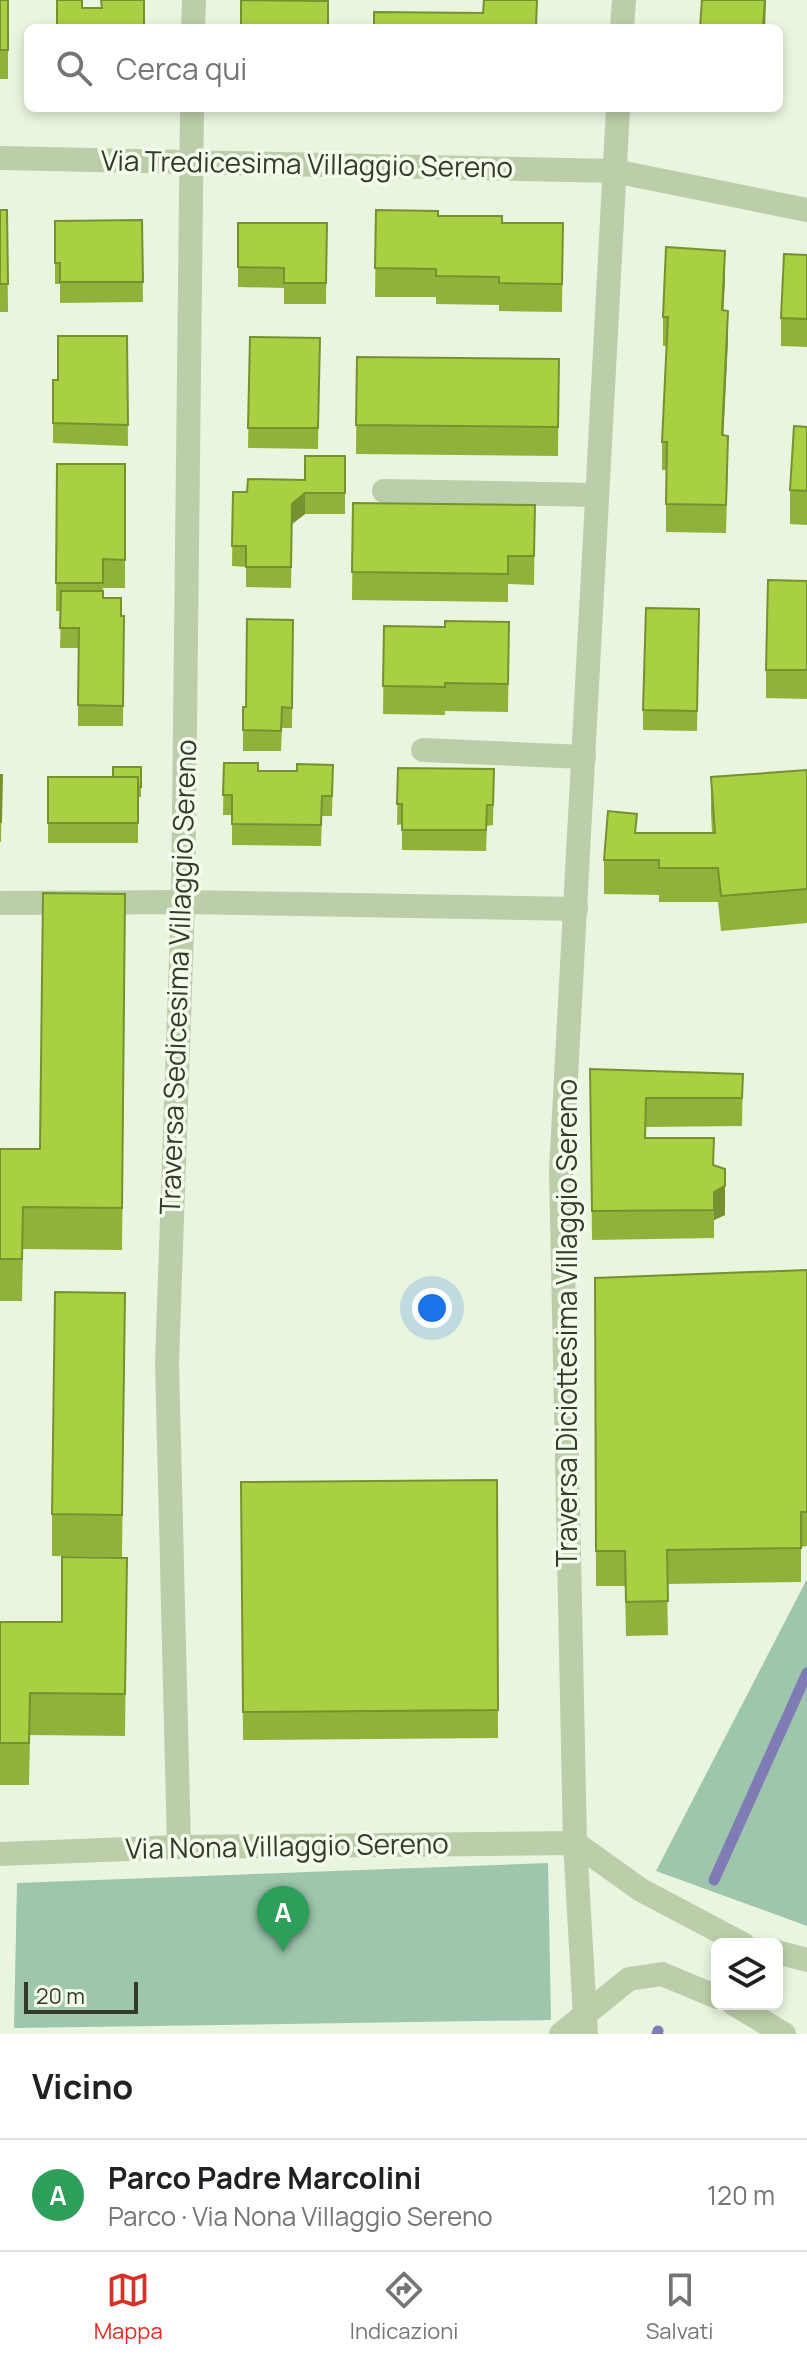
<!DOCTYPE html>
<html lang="it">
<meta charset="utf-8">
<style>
body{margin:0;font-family:Manrope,sans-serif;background:#f2f2f2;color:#202124}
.controls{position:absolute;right:24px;bottom:24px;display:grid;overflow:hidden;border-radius:12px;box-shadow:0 4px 12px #0003}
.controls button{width:72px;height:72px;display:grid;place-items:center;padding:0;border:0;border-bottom:2px solid #e0e0e0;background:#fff;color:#202124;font:40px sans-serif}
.scale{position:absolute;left:24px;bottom:20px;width:114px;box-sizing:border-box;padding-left:8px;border:4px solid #353b29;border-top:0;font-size:22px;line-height:28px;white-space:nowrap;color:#353b29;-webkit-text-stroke:6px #f3fcec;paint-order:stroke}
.you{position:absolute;left:432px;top:1308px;width:28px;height:28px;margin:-20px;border:6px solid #fff;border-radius:50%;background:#1a73e8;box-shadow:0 0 0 12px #1a73e833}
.badge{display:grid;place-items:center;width:52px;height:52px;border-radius:50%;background:#d93025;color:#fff;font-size:26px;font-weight:700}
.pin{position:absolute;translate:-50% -66px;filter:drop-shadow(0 2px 4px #0008)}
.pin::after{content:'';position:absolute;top:42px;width:28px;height:24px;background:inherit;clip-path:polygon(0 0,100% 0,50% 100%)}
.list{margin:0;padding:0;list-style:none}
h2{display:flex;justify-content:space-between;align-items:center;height:104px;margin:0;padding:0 32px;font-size:34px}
h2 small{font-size:26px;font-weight:400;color:#757577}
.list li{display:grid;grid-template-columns:52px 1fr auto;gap:24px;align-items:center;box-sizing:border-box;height:112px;padding:0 32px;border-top:2px solid #e0e0e0}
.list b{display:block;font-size:30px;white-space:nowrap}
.list p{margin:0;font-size:26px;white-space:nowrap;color:#757577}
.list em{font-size:26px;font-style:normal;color:#757577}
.icon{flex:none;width:44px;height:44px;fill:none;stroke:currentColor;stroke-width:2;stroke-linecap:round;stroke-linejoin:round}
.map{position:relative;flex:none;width:807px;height:2034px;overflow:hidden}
.search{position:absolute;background:#fff;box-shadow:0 4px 12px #0003;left:24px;right:24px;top:24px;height:88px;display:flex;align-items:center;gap:20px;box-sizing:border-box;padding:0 28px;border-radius:12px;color:#757577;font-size:30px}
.sheet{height:216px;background:#fff}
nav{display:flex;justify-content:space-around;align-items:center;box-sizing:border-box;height:112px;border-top:2px solid #e0e0e0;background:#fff;font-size:22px;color:#757577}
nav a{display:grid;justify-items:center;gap:4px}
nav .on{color:#d93025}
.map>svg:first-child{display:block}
.green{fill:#9dc6ac}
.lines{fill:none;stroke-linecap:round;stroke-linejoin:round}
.stream{stroke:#7f7bb4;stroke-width:11}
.street{stroke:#bccea9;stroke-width:24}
.wall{fill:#91b23a}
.shaded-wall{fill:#76912f}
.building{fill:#a9cf43;stroke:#76912f;stroke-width:2}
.labels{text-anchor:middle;stroke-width:7;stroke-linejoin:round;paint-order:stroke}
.street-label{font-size:28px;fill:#353b29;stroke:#f3fcec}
</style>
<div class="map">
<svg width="807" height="2034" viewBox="0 0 807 2034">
<rect width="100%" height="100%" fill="#e9f5df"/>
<g class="green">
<path d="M807,1579V1926L656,1871Z"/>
<path d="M548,1863L551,2020L14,2028L17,1883Z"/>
</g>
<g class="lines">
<g class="stream">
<path d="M714,1880L807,1673"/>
<path d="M657,2034L658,2031"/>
</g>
<g class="street">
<path d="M193,28L194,0"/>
<path d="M622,28L624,0"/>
<path d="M0,158L614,171L807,210"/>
<path d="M384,491L597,495"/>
<path d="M423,750L584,757"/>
<path d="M0,903L183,902L576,909"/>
<path d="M179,1847L167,1363L183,902L192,108"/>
<path d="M0,1854L179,1847L575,1843L641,1890L743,1944"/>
<path d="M777,1952L807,1960"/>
<path d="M734,2004L784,2034"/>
<path d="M561,2034L629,1979L662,1974L717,1997"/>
<path d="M586,2034L575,1843L561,1170L618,108"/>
</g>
</g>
<g class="wall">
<rect x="0" y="0" width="8" height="79"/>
<path d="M0,210H7L8,312H0Z"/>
<path d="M376,210L502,223H563L562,312L499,311V305L436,304V297H375Z"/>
<path d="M142,220L143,302L60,303V284H55V221Z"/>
<path d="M238,223H327L326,304H284V288L238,287Z"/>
<path d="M807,255V347L781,346V318Z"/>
<path d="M725,279L723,310L728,339L723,435L728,464L726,533L666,532V470H662V442L667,346H663V317Z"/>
<path d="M127,336L128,446L53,443V380H58Z"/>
<path d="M250,337L320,338L318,449L248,448Z"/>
<path d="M357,357L559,359L558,456L356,454Z"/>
<path d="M807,427V525L790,524V490Z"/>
<path d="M345,456V514H305L292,524L291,588L246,587V567L232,566L233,492H247L305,480Z"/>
<path d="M57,464H125V588H103V598L121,616H124L123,726H78V648H60L61,611H56Z"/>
<path d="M353,503L535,505L534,585L508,584V602L352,600Z"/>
<path d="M807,581V699L766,698V670Z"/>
<path d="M699,609L697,731L643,730V710Z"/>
<path d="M293,620L292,728H282L281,751H243V707H246Z"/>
<path d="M509,622L508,712L445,711V715L383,714L384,626L445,627Z"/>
<path d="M224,763L258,771H297L333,765L332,816H322L321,846L232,845V815H223Z"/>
<path d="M141,767V797H138V843H48V777H113Z"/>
<path d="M398,768L494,769L493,825L487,826L486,851L402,850V824L397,825Z"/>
<path d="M807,770V923L721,931L718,902H659V895L604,894V860L637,833H712L711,812V777Z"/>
<path d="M0,775H2L1,842H0Z"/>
<path d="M125,936L122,1250L23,1249L22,1301H0V1149H40Z"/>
<path d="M590,1069L743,1074L742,1126L646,1127V1138L713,1165L725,1215L714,1220V1238L592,1240Z"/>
<path d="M807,1270V1546L801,1547V1582L667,1584L668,1635L626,1636L625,1586H596L595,1278Z"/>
<path d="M125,1293L122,1557L52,1556V1514Z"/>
<path d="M497,1480L498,1738L243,1740L241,1482Z"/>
<path d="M127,1558L125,1736L30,1735L29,1785H0V1622H62Z"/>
</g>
<g class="shaded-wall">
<path d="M765,0H766L765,28H763Z"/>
<path d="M725,251V279L722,339V310Z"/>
<path d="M728,311V339L722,464V435Z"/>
<path d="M305,493V514L292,524L291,588L292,504Z"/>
<path d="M725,1186V1215L714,1220V1192Z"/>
</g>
<g class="building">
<rect x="0" y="0" width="8" height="50"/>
<path d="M57,0H82V8H102L101,0H144V28H57Z"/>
<path d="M241,0L328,1V28H241Z"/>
<path d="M484,0H537L536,28H374V12L483,13Z"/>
<path d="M702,0H765L763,28H700Z"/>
<path d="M0,210H7L8,284H0Z"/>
<path d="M376,210L438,211V216H502V223H563L562,284L499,283V277L436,276V269L375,268Z"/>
<path d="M142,220L143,282H60V263H55V221Z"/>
<path d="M238,223H327L326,283H284V268L238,267Z"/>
<path d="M666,247L725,251L722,310L728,311L722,435L728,436L726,505L666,504L667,442H662L668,317H663Z"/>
<path d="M784,254L807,255V319L781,318Z"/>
<path d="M58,336H127L128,425L53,423V380H58Z"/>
<path d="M250,337L320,338L318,428H248Z"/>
<path d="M357,357L559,359L558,427L356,425Z"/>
<path d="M794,426L807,427V491L790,490Z"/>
<path d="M305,456H345V493H305L292,504L291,567H246V546H232L233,492H247L248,479L305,480Z"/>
<path d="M57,464H125V560L103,559V583H56Z"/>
<path d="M353,503L535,505L534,556H508V574L352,572Z"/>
<path d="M768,580L807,581V670H766Z"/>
<path d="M61,591H103V598H121V616H124L123,706L78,705L79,628H60Z"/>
<path d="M646,608L699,609L697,711L643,710Z"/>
<path d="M247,619L293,620L292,708L282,707L281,731L243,730V707H246Z"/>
<path d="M445,621L509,622L508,684L445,683V687L383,686L384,626L445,627Z"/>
<path d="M224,763H258V771H297V764L333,765L332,796H322L321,825L232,824V795H223Z"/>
<path d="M113,767H141V787H138V777H113Z"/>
<path d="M398,768L494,769L493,805H487L486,830H402V804H397Z"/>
<path d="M807,770V889L721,896L718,868H659V860H604L608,811L637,814L635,833H715L711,777Z"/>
<path d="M0,775H2L1,822H0Z"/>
<rect x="48" y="777" width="90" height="46"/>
<path d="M43,893L125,894L122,1208L23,1207L22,1259H0V1149H40Z"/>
<path d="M590,1069L743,1074L742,1098H646L645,1138H714L713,1165L725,1169V1186L714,1192V1210L592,1211Z"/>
<path d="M807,1270V1512H801V1548L667,1550L668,1601L626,1602L625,1551H596L595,1278Z"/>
<path d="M55,1292L125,1293L122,1515L52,1514Z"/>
<path d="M497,1480L498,1710L243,1712L241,1482Z"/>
<path d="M62,1557L127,1558L125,1694L30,1693L29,1743H0V1622H62Z"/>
</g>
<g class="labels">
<g class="street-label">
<text transform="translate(307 164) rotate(1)" y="10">Via Tredicesima Villaggio Sereno</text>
<text transform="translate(178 977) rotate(-88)" y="10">Traversa Sedicesima Villaggio Sereno</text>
<text transform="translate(567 1323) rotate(-90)" y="10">Traversa Diciottesima Villaggio Sereno</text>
<text transform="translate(287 1846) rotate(-1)" y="10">Via Nona Villaggio Sereno</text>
</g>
</g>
</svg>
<div class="controls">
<button><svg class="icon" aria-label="layers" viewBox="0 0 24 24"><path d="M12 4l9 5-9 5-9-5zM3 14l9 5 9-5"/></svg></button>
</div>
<div class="scale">20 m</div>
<div class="you"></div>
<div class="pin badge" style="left:283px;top:1952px;background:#2e9e5b">A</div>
<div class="search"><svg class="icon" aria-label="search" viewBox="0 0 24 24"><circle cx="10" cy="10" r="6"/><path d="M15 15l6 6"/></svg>Cerca qui</div>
</div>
<section class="sheet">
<h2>Vicino<small></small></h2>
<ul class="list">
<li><span class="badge" style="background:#2e9e5b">A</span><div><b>Parco Padre Marcolini</b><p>Parco · Via Nona Villaggio Sereno</p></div><em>120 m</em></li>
</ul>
</section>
<nav>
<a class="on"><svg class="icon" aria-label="map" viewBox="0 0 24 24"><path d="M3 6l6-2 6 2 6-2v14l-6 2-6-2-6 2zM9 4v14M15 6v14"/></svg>Mappa</a>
<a><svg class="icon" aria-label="directions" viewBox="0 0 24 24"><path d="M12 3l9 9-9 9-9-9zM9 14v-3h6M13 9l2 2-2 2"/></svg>Indicazioni</a>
<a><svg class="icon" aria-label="saved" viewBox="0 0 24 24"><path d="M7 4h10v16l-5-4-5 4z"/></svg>Salvati</a>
</nav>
